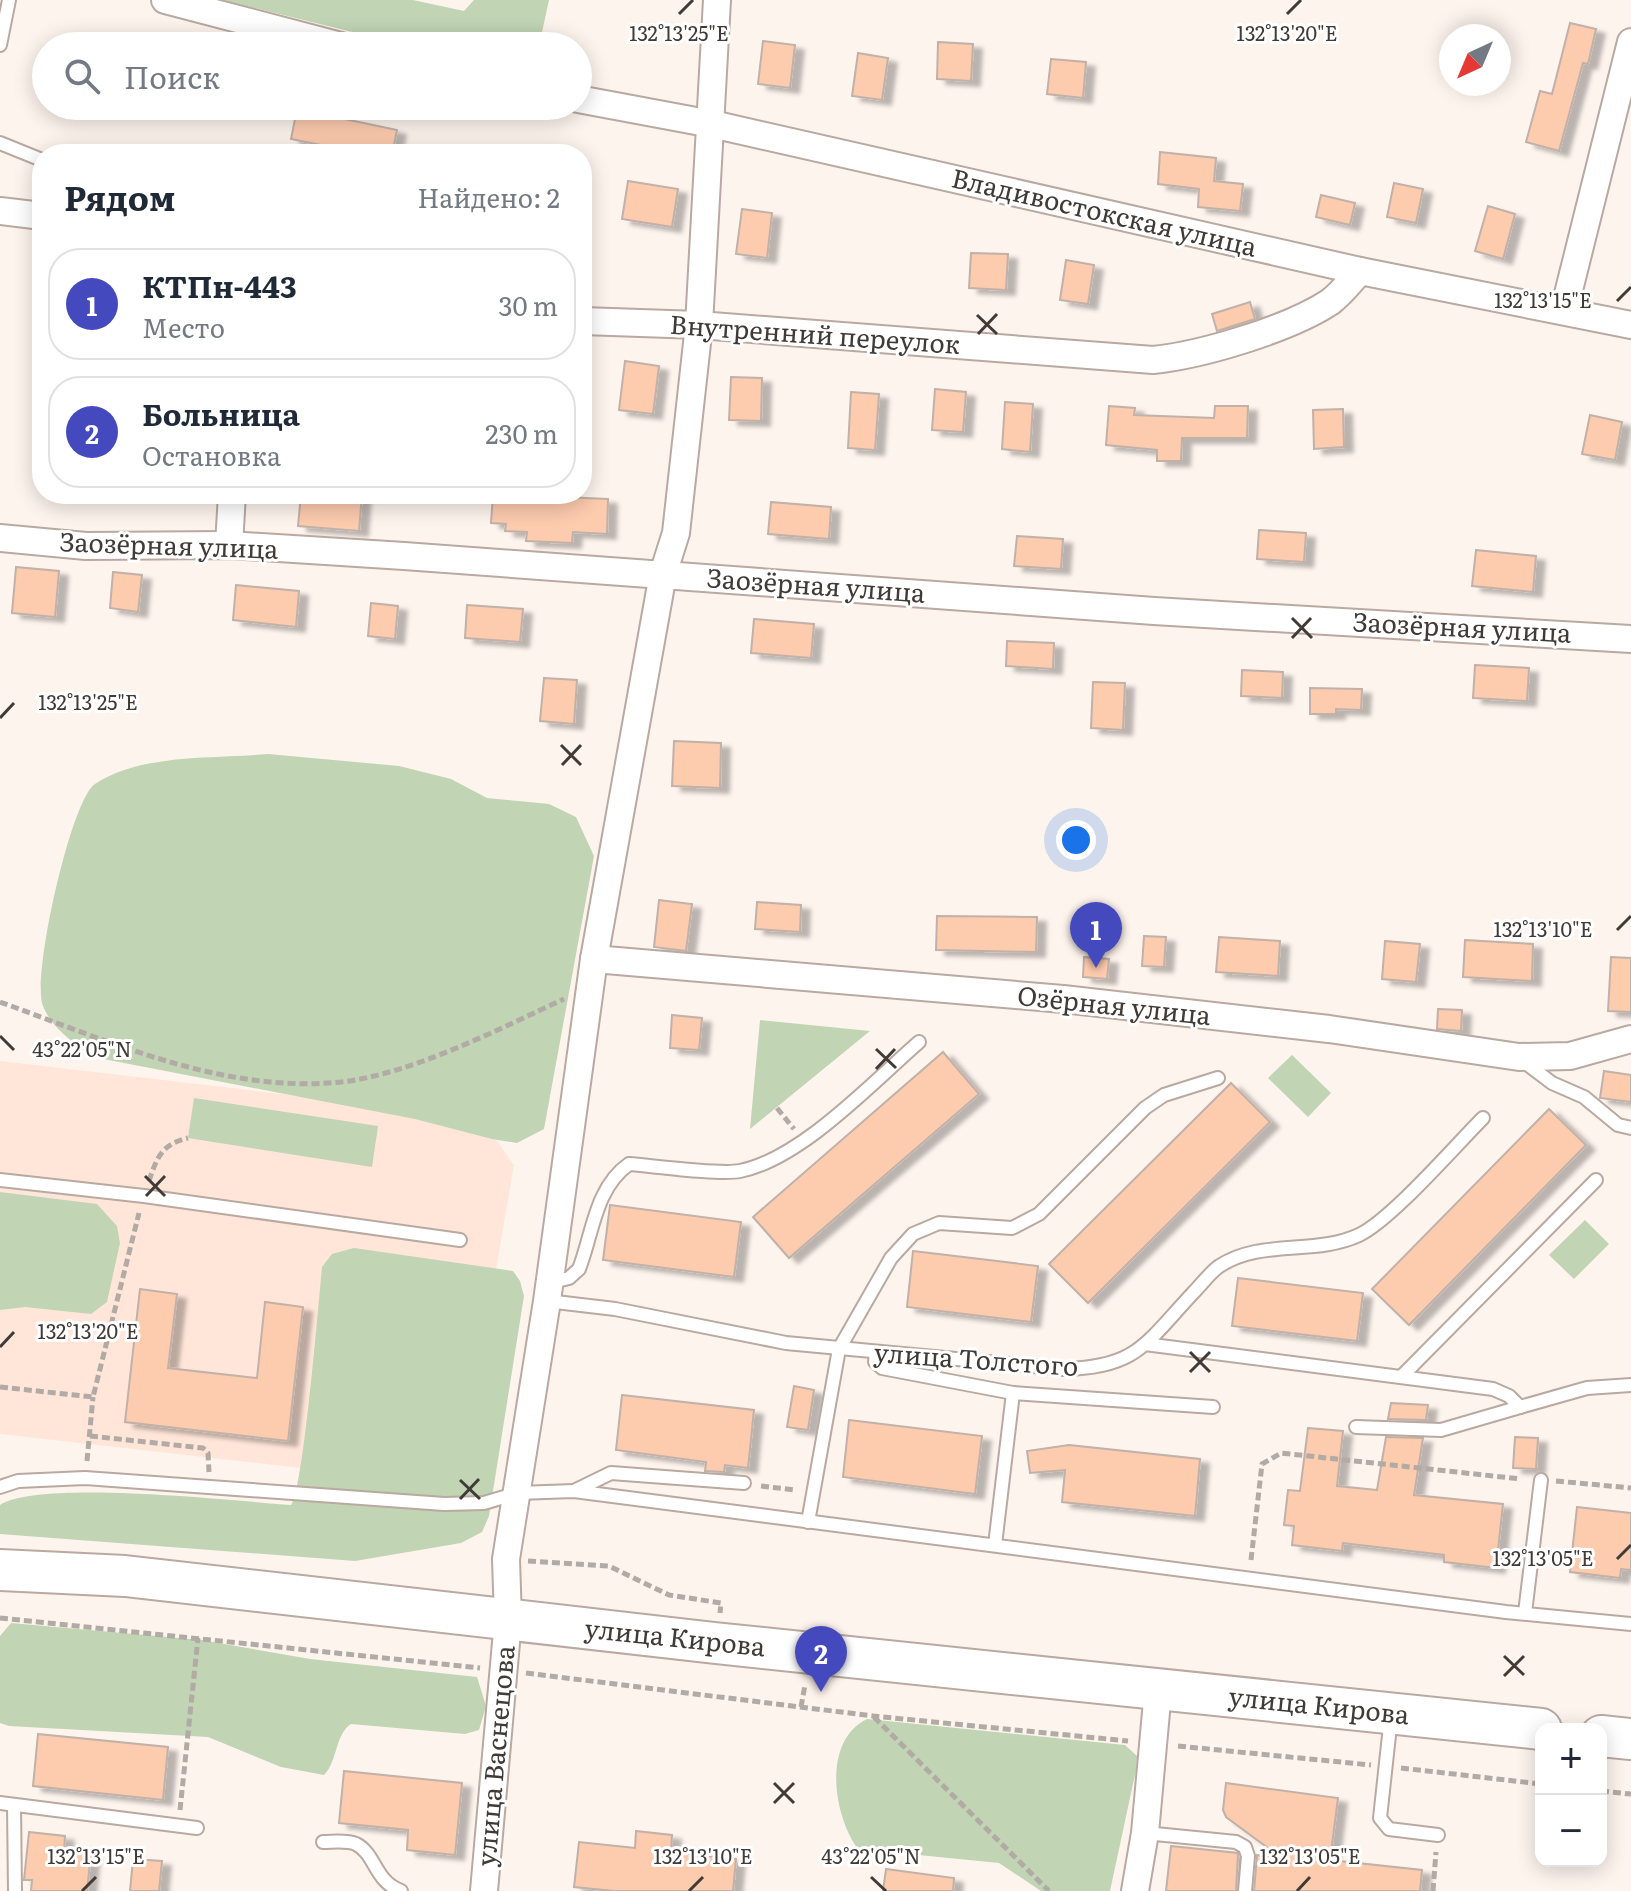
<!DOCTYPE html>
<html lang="ru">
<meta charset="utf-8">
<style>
body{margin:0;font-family:Literata,serif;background:#f6f6f7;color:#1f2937}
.controls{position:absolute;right:24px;bottom:24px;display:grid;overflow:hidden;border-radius:16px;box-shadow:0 4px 20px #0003}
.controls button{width:72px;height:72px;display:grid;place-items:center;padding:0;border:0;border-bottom:2px solid #e0e1e3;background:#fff;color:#1f2937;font:40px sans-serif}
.compass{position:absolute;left:1439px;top:24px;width:72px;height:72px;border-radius:50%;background:#fff;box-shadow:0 4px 20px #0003;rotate:224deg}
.you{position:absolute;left:1076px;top:840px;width:28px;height:28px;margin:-20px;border:6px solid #fff;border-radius:50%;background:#1a73e8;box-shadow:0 0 0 12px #1a73e833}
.badge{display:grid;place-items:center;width:52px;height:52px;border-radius:50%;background:#4449be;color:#fff;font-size:26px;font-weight:700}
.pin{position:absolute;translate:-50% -66px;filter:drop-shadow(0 2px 4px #0008)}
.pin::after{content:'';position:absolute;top:42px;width:28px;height:24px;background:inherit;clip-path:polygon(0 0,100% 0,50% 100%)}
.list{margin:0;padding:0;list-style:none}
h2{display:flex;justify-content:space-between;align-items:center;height:104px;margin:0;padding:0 32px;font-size:34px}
h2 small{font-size:26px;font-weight:400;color:#747a83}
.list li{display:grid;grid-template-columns:52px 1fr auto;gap:24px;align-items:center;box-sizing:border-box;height:112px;margin:0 16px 16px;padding:0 16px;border:2px solid #e0e1e3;border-radius:32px}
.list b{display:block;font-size:30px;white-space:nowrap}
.list p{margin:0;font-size:26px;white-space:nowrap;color:#747a83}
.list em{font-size:26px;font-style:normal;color:#747a83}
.icon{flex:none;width:44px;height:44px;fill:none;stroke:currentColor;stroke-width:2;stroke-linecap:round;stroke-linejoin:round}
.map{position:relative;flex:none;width:1631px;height:1891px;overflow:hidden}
.search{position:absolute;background:#fff;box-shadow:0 4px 20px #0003;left:32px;top:32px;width:560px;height:88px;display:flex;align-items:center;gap:20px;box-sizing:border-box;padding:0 28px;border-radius:44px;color:#747a83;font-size:30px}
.panel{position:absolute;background:#fff;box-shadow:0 4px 20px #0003;left:32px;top:144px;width:560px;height:360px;border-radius:32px}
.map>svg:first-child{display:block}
.built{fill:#ffe6d9}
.green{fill:#c1d4b4}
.building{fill:#fdcbae;stroke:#c1b1a8;stroke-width:2;filter:url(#shadow)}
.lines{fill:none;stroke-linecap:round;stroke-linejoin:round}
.lane-casing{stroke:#b9a9a0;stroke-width:16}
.street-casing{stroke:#b9a9a0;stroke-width:30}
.primary-casing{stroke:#b9a9a0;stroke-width:44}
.path{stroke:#b2aaa4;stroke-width:5;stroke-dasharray:8 4;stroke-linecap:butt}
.lane{stroke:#fff;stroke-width:12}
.street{stroke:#fff;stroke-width:26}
.primary{stroke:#fff;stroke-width:40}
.ticks{fill:none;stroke:#413b37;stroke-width:3}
.labels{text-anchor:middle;stroke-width:6;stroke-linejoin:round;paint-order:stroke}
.street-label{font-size:26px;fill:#413b37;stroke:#fff}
.ticks-label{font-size:20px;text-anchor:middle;fill:#413b37;stroke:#fff;stroke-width:6;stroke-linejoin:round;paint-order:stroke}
</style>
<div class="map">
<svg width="1631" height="1891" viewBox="0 0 1631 1891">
<defs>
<filter id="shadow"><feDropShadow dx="9" dy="5" stdDeviation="2" flood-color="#0004"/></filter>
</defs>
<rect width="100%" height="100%" fill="#fef4ee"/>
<path class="built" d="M0,1061L480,1117L514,1165L459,1486L0,1434Z"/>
<g class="green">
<path d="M222,0H413L464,11L474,0H549L539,46H409Z"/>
<path d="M268,754L399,766L451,779L487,798L549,804L576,817L594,856L544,1129L517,1143L492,1139L415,1119L93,1057C73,1042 53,1030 43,1006C31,979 71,799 95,784C142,753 214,759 268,754Z"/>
<path d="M760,1020L870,1031L750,1129Z"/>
<path d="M1292,1055L1331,1093L1308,1117L1268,1078Z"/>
<path d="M194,1098L378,1126L372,1167L188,1138Z"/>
<path d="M0,1192L97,1204L117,1226L120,1243L107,1302L91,1314L25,1307L0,1310Z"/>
<path d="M1585,1220L1609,1244L1574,1279L1549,1255Z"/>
<path d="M354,1248L513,1271L520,1281L524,1296L489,1516L482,1532L461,1543L355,1561L0,1534V1505C40,1479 235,1501 291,1505C303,1493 319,1298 322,1267L332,1254Z"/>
<path d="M11,1623L201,1640L310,1659L477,1677L486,1706L479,1730L465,1734L351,1724C335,1734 338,1761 324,1775L281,1767L208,1737L9,1726L0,1723V1636Z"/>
<path d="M867,1719L1125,1745L1137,1756L1136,1770L1110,1891H1041L999,1863L858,1849C833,1815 822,1741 867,1719Z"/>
</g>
<g class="building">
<path d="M1570,23L1596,29L1588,64L1583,63L1559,151L1526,142L1540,91L1552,94Z"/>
<path d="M763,41L795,45L790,88L758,84Z"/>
<path d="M938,42L973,44L971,81L937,79Z"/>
<path d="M858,53L888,58L882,100L852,96Z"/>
<path d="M1051,59L1086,62L1083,98L1047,94Z"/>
<path d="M297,109L397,130L392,154H350L351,151L291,139Z"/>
<path d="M1160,152L1216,158L1214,181L1243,184L1240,211L1198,207L1199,189L1158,184Z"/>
<path d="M628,181L678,189L672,227L622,219Z"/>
<path d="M1394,183L1423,189L1416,223L1387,217Z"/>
<path d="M1321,195L1355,203L1350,225L1316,217Z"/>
<path d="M1488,206L1515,214L1503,259L1475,251Z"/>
<path d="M742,209L772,213L767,258L736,254Z"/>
<path d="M971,253L1008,254L1006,290L969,288Z"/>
<path d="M1066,260L1094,265L1088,304L1060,300Z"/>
<path d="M1250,302L1255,319L1217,331L1212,314Z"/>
<path d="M625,361L659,366L653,414L619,410Z"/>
<path d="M731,377L762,378L761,421L729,420Z"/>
<path d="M935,389L966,392L963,432L932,430Z"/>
<path d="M851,392L879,394L875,450L848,448Z"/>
<path d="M1005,402L1033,404L1030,452L1002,449Z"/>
<path d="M1109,406L1135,408L1134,415L1214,418L1215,406H1248L1247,438H1182L1181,461H1157V450L1106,445Z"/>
<path d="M1343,409L1344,447L1314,449L1313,410Z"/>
<path d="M1590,415L1622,422L1615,460L1582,454Z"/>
<path d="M301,494H362L359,531L298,526Z"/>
<path d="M493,494L608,499L607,534L573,532L572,543L526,541L527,532L505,531L506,524L491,523Z"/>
<path d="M771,502L831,507L829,539L768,534Z"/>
<path d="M1259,530L1306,533L1304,562L1257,559Z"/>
<path d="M1017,536L1063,539L1061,569L1014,566Z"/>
<path d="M1476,550L1536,556L1533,592L1472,586Z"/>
<path d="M16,567L59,571L55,617L12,613Z"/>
<path d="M113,572L142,575L138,612L110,608Z"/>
<path d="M236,585L299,591L296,627L233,620Z"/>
<path d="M371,603L398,606L395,639L368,636Z"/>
<path d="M467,605L523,609L520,642L465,638Z"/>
<path d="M754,619L814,624L811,658L751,653Z"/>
<path d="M1007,641L1054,643L1053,669L1006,666Z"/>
<path d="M1475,665L1529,668L1527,701L1473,698Z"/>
<path d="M1242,670L1283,672L1282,698L1241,696Z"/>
<path d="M544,678L577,680L574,724L540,721Z"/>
<path d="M1093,682L1125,683L1123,730L1091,728Z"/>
<path d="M1310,688L1362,689L1361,710L1336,709V714H1310Z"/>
<path d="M674,741L721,743L720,788L672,786Z"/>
<path d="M659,900L692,904L686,951L654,947Z"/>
<path d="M757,902L801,905L800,932L755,929Z"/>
<path d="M937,916L1037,917L1036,952L936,950Z"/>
<path d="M1144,936L1166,937L1164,967L1142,966Z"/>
<path d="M1219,937L1280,941L1278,976L1216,972Z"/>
<path d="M1465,940L1533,944L1532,981L1463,977Z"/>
<path d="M1385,941L1420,944L1416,982L1382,979Z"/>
<path d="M1084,957L1109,959L1107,979L1083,977Z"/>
<path d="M1611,957L1631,958V1012L1608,1011Z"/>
<path d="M1438,1009L1462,1010L1461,1031L1437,1029Z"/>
<path d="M672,1015L702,1018L699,1050L670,1048Z"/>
<path d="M943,1052L979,1094L789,1258L753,1217Z"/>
<path d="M1604,1071L1631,1075V1102L1600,1098Z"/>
<path d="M1231,1083L1270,1122L1088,1303L1049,1264Z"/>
<path d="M1549,1109L1586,1145L1409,1325L1372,1289Z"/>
<path d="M610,1205L741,1222L734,1277L603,1260Z"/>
<path d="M913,1251L1038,1266L1031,1322L907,1307Z"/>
<path d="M1238,1278L1363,1293L1357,1341L1232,1326Z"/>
<path d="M140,1289L177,1294L168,1368L257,1378L265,1302L303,1307L288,1441L125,1422Z"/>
<path d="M794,1386L814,1390L808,1430L787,1427Z"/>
<path d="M622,1395L754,1410L748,1468L725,1465L724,1472L705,1471L706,1462L616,1450Z"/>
<path d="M1391,1403L1428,1405L1426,1420L1388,1419Z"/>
<path d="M849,1420L982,1436L975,1494L843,1477Z"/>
<path d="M1308,1428L1343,1431L1337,1486L1377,1490L1386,1437L1423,1438L1414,1495L1503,1504L1496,1568L1444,1562V1555L1343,1543L1342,1551L1292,1545L1294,1526L1284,1525L1288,1490L1300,1491Z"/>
<path d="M1515,1437L1538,1438L1536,1469L1513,1468Z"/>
<path d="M1069,1445L1200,1459L1195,1516L1062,1502L1065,1470L1030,1473L1027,1451Z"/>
<path d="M1577,1507L1631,1513V1570L1621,1569L1620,1578L1570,1572Z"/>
<path d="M38,1734L168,1747L163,1800L33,1786Z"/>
<path d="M344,1771L462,1783L455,1855L407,1850L408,1830L339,1823Z"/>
<path d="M1226,1783L1338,1798L1330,1860L1422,1870L1420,1891H1254L1257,1855L1280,1857L1226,1817L1223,1810Z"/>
<path d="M636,1831L672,1835L671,1852L736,1859L733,1891H614L574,1887L579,1842L635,1848Z"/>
<path d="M29,1832L65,1836L64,1850L91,1853L87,1891H31L32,1880H24Z"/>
<path d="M1171,1846L1238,1853L1236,1891H1166Z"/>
<path d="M133,1859L162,1861L159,1891H130Z"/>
<path d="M886,1869L954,1878L953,1891H883Z"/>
</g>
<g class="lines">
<defs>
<g id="lane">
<path d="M0,45L9,0"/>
<path d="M0,143L42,160"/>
<path d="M1523,1061L1552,1083L1584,1097L1618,1125L1631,1128"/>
<path d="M0,1180L144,1196L460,1240"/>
<path d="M548,1283L569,1278L579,1269C593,1233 595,1188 629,1164C654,1166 719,1175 740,1171C801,1159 872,1083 919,1042"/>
<path d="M547,1301L615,1309L786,1343L1063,1369C1137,1368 1146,1343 1193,1293C1201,1285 1209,1274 1218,1267C1261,1238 1314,1256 1359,1235C1391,1220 1455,1146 1483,1118"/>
<path d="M1145,1344L1493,1389L1509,1396L1520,1407L1587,1388L1631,1385"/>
<path d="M876,1352L875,1362L882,1368L1013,1393L1213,1407"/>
<path d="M1403,1375L1596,1180"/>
<path d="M1356,1427L1441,1430L1520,1407"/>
<path d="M0,1487L18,1481L85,1478L444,1504L484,1503L518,1493L574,1491L1506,1612L1631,1624"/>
<path d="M574,1491L611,1473L744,1483"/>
<path d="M808,1522L839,1349L891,1258L913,1234L939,1223L1012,1228L1039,1214L1145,1108L1164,1095L1218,1078"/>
<path d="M995,1545L1013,1393"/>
<path d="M1525,1613L1541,1480"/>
<path d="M1391,1717L1380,1818L1389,1829L1438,1835"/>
<path d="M0,1803L197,1828"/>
<path d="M14,1805L15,1891"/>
<path d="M1145,1833L1236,1842L1245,1847L1248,1856L1245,1891"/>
<path d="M323,1842C333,1842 347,1840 356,1844C376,1854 374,1881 401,1891"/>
</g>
<g id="street">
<path d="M165,0L341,46"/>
<path d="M578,99L712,124L1360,271L1631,325"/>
<path d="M0,211L42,216"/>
<path d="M1564,310L1631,42"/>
<path d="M582,321L699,325L1153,360C1202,355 1289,329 1330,302C1341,294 1351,281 1360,271"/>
<path d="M0,538L86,546L229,545L404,556L1154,611L1631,639"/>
<path d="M229,545L232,494"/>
<path d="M594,959L1063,999L1329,1029L1519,1057L1570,1056L1631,1039"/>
<path d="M484,1891L508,1620L506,1559L547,1301L594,959L663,574L676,533L699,325L717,0"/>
<path d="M1135,1891L1145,1833L1158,1690"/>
</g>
<g id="primary">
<path d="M0,1570L125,1576L715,1643L1541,1729"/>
<path d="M1601,1736L1631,1739"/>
</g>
</defs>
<use href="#lane" class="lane-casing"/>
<use href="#street" class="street-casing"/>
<use href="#primary" class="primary-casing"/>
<g class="path">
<path d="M0,1002C109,1041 223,1094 341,1082C412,1074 499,1029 564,999"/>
<path d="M777,1108L794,1129"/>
<path d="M149,1181C157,1157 162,1144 188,1138"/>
<path d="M0,1387L93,1397L139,1213"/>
<path d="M90,1436L203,1448L208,1453L209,1472"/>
<path d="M87,1461L93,1397"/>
<path d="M1556,1481L1631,1488"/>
<path d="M761,1486L795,1490"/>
<path d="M1251,1560L1262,1464L1281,1453L1521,1479"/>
<path d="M528,1561L609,1566L669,1595L721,1603L720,1613"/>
<path d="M0,1618L480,1668"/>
<path d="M526,1673L873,1716L1128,1741"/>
<path d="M801,1707L805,1685"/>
<path d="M874,1717L1049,1891"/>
<path d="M1178,1746L1371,1765"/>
<path d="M1401,1768L1541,1784"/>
<path d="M1601,1791L1631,1794"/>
<path d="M180,1810L198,1638"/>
<path d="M1433,1891L1436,1852"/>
</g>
<use href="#lane" class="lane"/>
<use href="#street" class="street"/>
<use href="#primary" class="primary"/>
</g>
<path class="ticks" d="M679,14L693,0M1287,14L1301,0M1617,301L1631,287M977,315L997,334M978,334L997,314M1292,618L1312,638M1292,638L1311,618M0,718L14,703M561,745L581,765M562,765L581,745M1617,930L1631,916M0,1036L14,1050M876,1049L896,1068M876,1069L895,1049M145,1176L165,1196M146,1196L165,1176M0,1347L14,1332M1190,1352L1210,1372M1190,1372L1210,1352M460,1480L480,1499M460,1499L479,1479M1617,1559L1631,1545M1504,1656L1524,1675M1504,1676L1524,1656M774,1783L794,1803M774,1803L794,1783M871,1877L886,1891M82,1891L96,1877M689,1891L703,1877M1297,1891L1310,1877"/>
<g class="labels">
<g class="street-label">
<text transform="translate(1104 213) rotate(13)" y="9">Владивостокская улица</text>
<text transform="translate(815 335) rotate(4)" y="9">Внутренний переулок</text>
<text transform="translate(169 546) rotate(2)" y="9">Заозёрная улица</text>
<text transform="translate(816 586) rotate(4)" y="9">Заозёрная улица</text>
<text transform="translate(1462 628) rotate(3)" y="9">Заозёрная улица</text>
<text transform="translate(1114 1006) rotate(6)" y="9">Озёрная улица</text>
<text transform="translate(976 1360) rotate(4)" y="9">улица Толстого</text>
<text transform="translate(675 1638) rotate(6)" y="9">улица Кирова</text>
<text transform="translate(1319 1706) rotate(6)" y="9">улица Кирова</text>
<text transform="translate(496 1756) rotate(-85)" y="9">улица Васнецова</text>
</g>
</g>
<g class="ticks-label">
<text x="1287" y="41">132°13'20"E</text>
<text x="679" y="41">132°13'25"E</text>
<text x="1543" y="308">132°13'15"E</text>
<text x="88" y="710">132°13'25"E</text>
<text x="1543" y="937">132°13'10"E</text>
<text x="82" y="1057">43°22'05"N</text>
<text x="88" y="1339">132°13'20"E</text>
<text x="1543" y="1566">132°13'05"E</text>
<text x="96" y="1864">132°13'15"E</text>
<text x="703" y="1864">132°13'10"E</text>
<text x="1310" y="1864">132°13'05"E</text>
<text x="871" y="1864">43°22'05"N</text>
</g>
</svg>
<div class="controls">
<button>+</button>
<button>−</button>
</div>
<svg class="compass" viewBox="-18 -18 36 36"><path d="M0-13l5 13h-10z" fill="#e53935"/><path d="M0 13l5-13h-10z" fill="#747a83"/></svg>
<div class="you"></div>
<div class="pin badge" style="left:1096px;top:968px">1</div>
<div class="pin badge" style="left:821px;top:1692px">2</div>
<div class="search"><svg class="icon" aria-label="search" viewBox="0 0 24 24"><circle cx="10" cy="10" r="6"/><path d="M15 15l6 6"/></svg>Поиск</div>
<section class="panel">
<h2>Рядом<small>Найдено: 2</small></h2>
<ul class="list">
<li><span class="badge">1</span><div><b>КТПн-443</b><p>Место</p></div><em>30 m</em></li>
<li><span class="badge">2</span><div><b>Больница</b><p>Остановка</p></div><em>230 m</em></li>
</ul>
</section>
</div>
